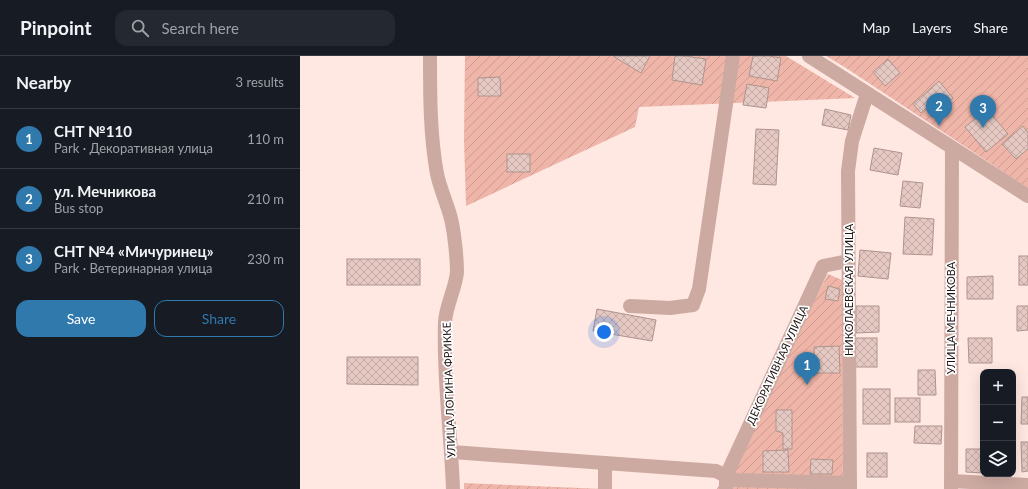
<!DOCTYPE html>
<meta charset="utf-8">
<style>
body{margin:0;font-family:Lato,sans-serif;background:#242831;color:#f1f3f6}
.controls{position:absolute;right:12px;bottom:12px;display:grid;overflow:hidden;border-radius:8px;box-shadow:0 4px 16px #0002}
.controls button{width:36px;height:36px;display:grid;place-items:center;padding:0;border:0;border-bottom:1px solid #363941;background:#171b24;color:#f1f3f6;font:20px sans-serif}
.you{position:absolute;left:304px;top:276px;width:14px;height:14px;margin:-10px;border:3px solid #fff;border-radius:50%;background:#1a73e8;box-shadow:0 0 0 6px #1a73e833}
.badge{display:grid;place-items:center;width:26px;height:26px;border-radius:50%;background:#2f79ad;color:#fff;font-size:13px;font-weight:700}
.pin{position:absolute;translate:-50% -33px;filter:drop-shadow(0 1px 2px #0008)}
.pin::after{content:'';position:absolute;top:21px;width:14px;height:12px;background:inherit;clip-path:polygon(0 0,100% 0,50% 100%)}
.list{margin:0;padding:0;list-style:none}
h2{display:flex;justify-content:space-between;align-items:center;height:52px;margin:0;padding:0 16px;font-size:17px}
h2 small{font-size:13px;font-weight:400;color:#9ea1a6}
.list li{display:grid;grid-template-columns:26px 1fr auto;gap:12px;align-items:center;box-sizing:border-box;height:60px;padding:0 16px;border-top:1px solid #363941}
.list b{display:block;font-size:15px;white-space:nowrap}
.list p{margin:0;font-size:13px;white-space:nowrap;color:#9ea1a6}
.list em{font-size:13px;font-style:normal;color:#9ea1a6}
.actions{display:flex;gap:8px;padding:12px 16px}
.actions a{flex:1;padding:9px 0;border:1px solid #2f79ad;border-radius:12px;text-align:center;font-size:14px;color:#2f79ad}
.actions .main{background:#2f79ad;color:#fff}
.icon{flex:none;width:22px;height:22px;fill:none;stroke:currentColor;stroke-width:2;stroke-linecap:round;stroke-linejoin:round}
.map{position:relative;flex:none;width:728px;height:433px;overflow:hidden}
header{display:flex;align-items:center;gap:24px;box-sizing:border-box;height:56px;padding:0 20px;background:#171b24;border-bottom:1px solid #363941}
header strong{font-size:19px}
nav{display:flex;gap:22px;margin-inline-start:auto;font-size:14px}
.search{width:280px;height:36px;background:#242831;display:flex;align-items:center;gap:10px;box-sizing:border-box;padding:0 14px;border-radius:12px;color:#9ea1a6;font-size:15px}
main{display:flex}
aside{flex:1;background:#171b24}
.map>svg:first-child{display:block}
.garden{fill:url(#garden-furrows)}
.building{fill:url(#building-cross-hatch);stroke:#af948e}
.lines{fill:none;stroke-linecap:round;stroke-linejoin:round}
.minor{stroke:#ccaaa2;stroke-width:14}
.labels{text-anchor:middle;stroke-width:3.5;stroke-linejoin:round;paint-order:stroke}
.street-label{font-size:11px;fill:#1e1412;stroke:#fff}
</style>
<header>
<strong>Pinpoint</strong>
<div class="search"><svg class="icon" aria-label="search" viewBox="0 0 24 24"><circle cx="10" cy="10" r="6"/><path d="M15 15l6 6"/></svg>Search here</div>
<nav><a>Map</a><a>Layers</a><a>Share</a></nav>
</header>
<main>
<aside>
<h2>Nearby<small>3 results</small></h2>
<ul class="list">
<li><span class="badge">1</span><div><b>СНТ №110</b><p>Park · Декоративная улица</p></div><em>110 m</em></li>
<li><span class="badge">2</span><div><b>ул. Мечникова</b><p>Bus stop</p></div><em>210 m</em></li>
<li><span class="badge">3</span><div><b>СНТ №4 «Мичуринец»</b><p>Park · Ветеринарная улица</p></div><em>230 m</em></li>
</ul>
<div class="actions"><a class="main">Save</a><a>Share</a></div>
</aside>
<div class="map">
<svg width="728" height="433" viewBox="0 0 728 433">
<defs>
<pattern id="garden-furrows" width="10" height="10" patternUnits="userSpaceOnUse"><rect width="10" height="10" fill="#efb5a8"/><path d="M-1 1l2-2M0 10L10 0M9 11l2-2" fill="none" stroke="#cc9b90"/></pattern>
<pattern id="building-cross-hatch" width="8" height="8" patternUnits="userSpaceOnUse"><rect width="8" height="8" fill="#e5c8c2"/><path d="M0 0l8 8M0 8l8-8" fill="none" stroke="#c4aba6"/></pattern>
</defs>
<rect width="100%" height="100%" fill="#ffe7e2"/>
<g class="garden">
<path d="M165,0H486L555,42L339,51L335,71L166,150L164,83Z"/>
<path d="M526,0H728V132L546,12Z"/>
<path d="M528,218L542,224L543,433H417Z"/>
<path d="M164,427L304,433H164Z"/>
</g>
<g class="building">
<path d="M313,0H350L341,17Z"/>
<path d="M375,0H385L406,3L402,29L372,24Z"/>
<path d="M453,0H469L481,2L477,25L449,20Z"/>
<path d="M588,3L600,17L585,30L573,16Z"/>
<path d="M200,21L201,40H178V22Z"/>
<path d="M639,25L653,42L634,59L627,51L621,57L613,48Z"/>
<path d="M447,28L469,32L466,52L443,49Z"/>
<path d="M525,53L551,59L548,74L522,69Z"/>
<path d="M687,53L708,78L686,96L665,71Z"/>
<path d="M723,70L728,77V93L716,103L702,88Z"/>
<path d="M456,73L479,74L476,129L453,128Z"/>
<path d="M574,92L602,97L598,119L570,114Z"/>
<rect x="207" y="98" width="23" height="18"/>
<path d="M603,125L623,127L620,152L600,150Z"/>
<path d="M605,161L634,163L632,199L603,198Z"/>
<path d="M560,194L591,197L588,223L558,220Z"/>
<rect x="719" y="200" width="9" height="29"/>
<rect x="47" y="203" width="73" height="26"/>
<path d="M693,220V243H667V221Z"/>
<path d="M528,230L540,233L538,245L525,243Z"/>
<path d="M556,250H579V276L556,277Z"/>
<path d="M717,250H728V274L717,275Z"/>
<path d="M297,253L356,264L352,285L293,275Z"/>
<rect x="555" y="282" width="22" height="29"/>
<path d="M668,282H692V307H669Z"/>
<path d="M539,290L540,317H515L514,291Z"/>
<path d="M47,301H118V329L47,328Z"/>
<path d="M618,314H635L636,339H618Z"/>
<rect x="563" y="333" width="27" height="35"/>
<path d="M722,341H728V368H721Z"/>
<rect x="595" y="342" width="25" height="24"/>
<path d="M476,354H492V393H483V377L476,375Z"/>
<path d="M615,370H642L641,388L614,387Z"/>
<path d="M721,386H728V415L722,416Z"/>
<path d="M666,393H683V417L666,416Z"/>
<path d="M488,394L489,416H463V395Z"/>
<rect x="567" y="397" width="20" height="24"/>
<path d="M511,403L533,404L532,418H510Z"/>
</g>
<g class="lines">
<g class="minor">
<path d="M130,0C130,39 130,79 137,118C140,132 146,145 150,159C154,172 157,202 157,216C156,231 146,249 145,266C143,322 151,377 153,433"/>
<path d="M509,0L728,140"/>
<path d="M330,250L370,252L393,249L399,233L433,0"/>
<path d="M152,396L416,415L434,424L550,427"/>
<path d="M305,407V433"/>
<path d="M651,425L728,429"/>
<path d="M426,433V420L523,210L548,205"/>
<path d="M550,433L548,115L552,85L567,38"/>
<path d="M651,433L652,92"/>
</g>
</g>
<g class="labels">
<g class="street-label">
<text transform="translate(549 234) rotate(-90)" y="4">НИКОЛАЕВСКАЯ УЛИЦА</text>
<text transform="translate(651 262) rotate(-90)" y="4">УЛИЦА МЕЧНИКОВА</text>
<text transform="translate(477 309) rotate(-65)" y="4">ДЕКОРАТИВНАЯ УЛИЦА</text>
<text transform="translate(149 334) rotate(-92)" y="4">УЛИЦА ЛОГИНА ФРИККЕ</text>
</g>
</g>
</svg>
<div class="controls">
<button>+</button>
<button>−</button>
<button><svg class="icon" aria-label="layers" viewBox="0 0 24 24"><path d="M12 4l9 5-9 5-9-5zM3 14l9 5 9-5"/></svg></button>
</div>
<div class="you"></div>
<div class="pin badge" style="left:507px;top:329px">1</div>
<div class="pin badge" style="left:639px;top:70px">2</div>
<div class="pin badge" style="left:683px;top:72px">3</div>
</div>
</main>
